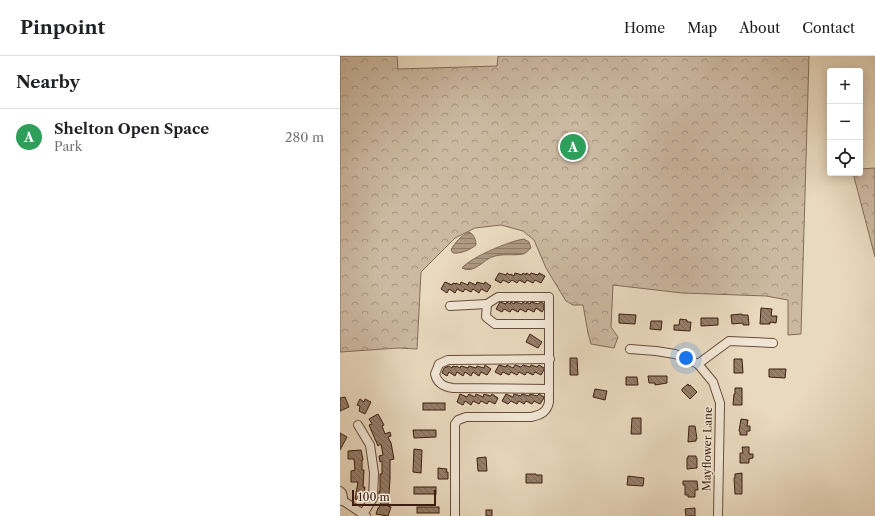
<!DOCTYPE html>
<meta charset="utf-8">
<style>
body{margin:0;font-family:"Libre Caslon Text",serif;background:#f6f6f6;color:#202124}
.controls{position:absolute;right:12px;top:12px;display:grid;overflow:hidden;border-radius:4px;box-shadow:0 2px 10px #0003}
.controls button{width:36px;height:36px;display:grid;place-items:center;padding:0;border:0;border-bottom:1px solid #e0e0e0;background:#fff;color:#202124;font:20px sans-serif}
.scale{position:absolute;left:12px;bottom:10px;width:84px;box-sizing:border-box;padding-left:4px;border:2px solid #3d1e11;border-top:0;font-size:11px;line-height:14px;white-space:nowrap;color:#3d1e11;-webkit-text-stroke:3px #f1e6d5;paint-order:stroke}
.you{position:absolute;left:346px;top:302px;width:14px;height:14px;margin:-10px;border:3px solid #fff;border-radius:50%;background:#1a73e8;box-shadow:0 0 0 6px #1a73e833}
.badge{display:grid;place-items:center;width:26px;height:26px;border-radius:50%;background:#8f2418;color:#fff;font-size:13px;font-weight:700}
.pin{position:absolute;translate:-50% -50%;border:2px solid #fff;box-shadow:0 1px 4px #0006}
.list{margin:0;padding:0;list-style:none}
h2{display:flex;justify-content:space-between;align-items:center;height:52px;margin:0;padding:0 16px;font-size:17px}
h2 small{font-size:13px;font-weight:400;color:#757577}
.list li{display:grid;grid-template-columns:26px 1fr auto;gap:12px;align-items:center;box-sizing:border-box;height:56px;padding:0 16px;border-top:1px solid #e0e0e0}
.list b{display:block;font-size:15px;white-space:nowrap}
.list p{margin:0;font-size:13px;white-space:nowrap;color:#757577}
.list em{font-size:13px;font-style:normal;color:#757577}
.icon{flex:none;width:22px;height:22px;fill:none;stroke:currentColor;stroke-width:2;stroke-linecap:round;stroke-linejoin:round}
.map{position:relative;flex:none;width:535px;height:460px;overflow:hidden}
header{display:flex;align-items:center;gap:24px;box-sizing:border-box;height:56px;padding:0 20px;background:#fff;border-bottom:1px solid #e0e0e0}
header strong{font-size:19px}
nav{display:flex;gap:22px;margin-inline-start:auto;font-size:14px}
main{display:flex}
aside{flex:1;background:#fff}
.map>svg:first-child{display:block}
.park{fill:url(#park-crowns);stroke:#846c59}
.water{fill:url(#water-rules);stroke:#816855}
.building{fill:url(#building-back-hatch);stroke:#3d1e11}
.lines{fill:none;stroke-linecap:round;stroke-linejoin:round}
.minor-casing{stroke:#684d3c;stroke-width:10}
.minor{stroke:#f1e6d5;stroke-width:8}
.labels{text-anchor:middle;stroke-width:3;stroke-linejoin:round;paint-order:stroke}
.street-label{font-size:11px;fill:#3d1e11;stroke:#f1e6d5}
</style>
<header>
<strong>Pinpoint</strong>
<nav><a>Home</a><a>Map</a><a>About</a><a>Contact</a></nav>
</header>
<main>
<aside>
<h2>Nearby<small></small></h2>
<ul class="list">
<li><span class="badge" style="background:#2e9e5b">A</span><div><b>Shelton Open Space</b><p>Park</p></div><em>280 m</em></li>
</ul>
</aside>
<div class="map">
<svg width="535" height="460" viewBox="0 0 535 460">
<defs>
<pattern id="park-crowns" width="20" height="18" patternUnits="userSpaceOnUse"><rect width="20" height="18" fill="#ccb9a1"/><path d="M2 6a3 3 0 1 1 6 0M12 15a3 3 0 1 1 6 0" fill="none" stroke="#a79682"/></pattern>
<pattern id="water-rules" width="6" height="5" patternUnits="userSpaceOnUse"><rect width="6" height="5" fill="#af9983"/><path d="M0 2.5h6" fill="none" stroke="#907c6a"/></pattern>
<pattern id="building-back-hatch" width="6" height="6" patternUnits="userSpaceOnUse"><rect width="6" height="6" fill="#967f6b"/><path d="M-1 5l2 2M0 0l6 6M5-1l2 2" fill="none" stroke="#7c6757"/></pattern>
</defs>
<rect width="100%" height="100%" fill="#e9d9be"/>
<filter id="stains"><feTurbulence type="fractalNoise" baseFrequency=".005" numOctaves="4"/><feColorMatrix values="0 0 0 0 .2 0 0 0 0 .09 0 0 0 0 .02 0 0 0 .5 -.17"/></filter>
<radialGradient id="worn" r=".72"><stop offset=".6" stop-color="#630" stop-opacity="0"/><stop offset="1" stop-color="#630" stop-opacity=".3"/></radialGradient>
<g class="park">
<path d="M0,0H57L58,13L157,10L158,0H469L461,278L448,279V244L426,240L342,237L273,229L271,271L278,281L274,292L251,288L248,277L243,249H233L226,245L206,212L194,184L183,175L161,169L135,172L115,182L81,216L77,293L58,292L0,296Z"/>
<path d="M535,112V201L513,117H520V113Z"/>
</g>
<g class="water">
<path d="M129,176C134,178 136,184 136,189C130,194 120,198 113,197L111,194C115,186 121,180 129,176Z"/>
<path d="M184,183L189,186L191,192C189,194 186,197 183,198C173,200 162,197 152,201C142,205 134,218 122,212C131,201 170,185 184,183Z"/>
</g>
<g class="building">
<path d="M159,217L166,219L167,217L170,219L171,218L174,220L175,217L182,219L183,217L186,219V217L190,219L191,217L198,219L199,217L205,220L201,227L195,224L193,227L187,224L185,227L179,224L177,227L172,224L169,227L163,224L161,227L155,224Z"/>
<path d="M105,226L112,229L113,227L116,228V227L120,229L121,226L128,229L129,226L136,229L137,226L144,228L145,226L151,230L147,236L141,233L139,237L133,233L131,236L125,233L123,236L117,233L115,237L109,233L107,237L101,233Z"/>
<path d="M160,246L166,248L167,246L170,248L171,246L174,248L175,246L182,248L183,246L186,248L187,246L190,248L191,246L198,248L201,246L204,248V253L202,256L196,252L194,256L188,253L186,256L180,253L178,256L172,253L170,256L164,253L162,256L156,253Z"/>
<path d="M421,252L432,253L431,260H437L436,267L430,266V268H420Z"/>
<path d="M279,258L296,259L295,268L279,267Z"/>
<path d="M402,258V259H408L409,269H403V267L392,268L391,259Z"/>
<path d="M361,262H378V269L361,270Z"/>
<path d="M340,263L347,264V266H351L350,275L334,274V269H339Z"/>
<path d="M311,265H322L321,274L310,273Z"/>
<path d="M190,278L202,286L198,292L186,286Z"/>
<path d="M230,302H237L238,319H230Z"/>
<path d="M394,303H402L403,317H394Z"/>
<path d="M145,309L151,313L147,319L141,316L139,320L133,316L131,320L125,316L123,320L117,316L115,320L109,316L107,320L102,317L104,312L109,310L112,312L113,310L116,311V310L120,312L121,310L128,312L129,310L136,312L137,310L144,312Z"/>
<path d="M159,309L166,311L167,309L173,312L175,309L181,311L183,309L190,311L191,309L197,311L199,309L204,312V314L201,319L195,316L193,319L187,316L185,319L179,316L177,319L171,316L169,319L163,316L161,319L155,316Z"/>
<path d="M429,313H446L445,322L429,321Z"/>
<path d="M308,320H327V327L315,329V327H309Z"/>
<path d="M286,321H297L298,329H286Z"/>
<path d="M348,328L349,330L350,329L357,336L350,343L342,335V333Z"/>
<path d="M395,332H402V349H393L394,338H395Z"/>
<path d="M255,333L267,335L265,344L253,341Z"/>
<path d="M120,338L127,341L129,338L135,341L136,338L143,341L144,338L151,340L152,338L158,342L155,348L149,345L147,348L141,345L139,348L133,345L131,349L125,345L123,349L117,346Z"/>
<path d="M166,338L173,341L174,338L181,340L182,338L189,340L190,338L197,340L199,338L204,341V342L200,348L194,345L192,348L186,345L184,348L179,345L177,348L171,345L168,348L162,345Z"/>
<path d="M5,341L9,351L0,355V342Z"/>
<path d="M20,343L24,346L25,343L31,346L25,358L19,355L20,350L17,349Z"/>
<rect x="83" y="347" width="22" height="7"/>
<path d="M38,358L44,369L42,370L45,378L50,376L51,380L48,381L51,387L54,403L50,404V423L48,450L51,451L48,460L36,458L38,452H39L42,442H39V435H40V418H42V405L40,406L39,400L43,399L41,388L38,390L29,369L32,368L29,363Z"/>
<path d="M292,362H301V378H291Z"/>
<path d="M401,363L408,364L407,370H410V375H407V379H400V376L399,375Z"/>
<path d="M349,370H355L357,383H356V385L348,386Z"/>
<path d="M73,374H96V381L74,382Z"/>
<path d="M0,377L7,381L0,394Z"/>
<path d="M402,391H409V398H413V402L409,403V407H400V397H403Z"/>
<path d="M74,393L82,394L81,417L73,416Z"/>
<path d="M21,394L23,404H22V414H24L23,431H25L23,445L15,443L18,426H11V415L15,414L14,403H8V395Z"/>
<path d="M348,400H356V402H357V412L347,413V402H348Z"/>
<path d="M146,401L147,415H138L137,402Z"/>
<path d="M98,412L107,413L106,416H108V423H98Z"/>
<path d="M402,417V438H395L394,422H395V418Z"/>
<path d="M186,418H196V419H202V427H186Z"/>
<path d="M288,420L304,422L303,430L287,429Z"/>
<path d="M343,425H357L358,434H355V441H348V439H345V429H343Z"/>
<rect x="74" y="431" width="22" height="7"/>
<rect x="77" y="451" width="22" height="6"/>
<path d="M355,452V460H346L345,453Z"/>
<rect x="146" y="454" width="6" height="6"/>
</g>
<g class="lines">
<defs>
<g id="minor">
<path d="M158,241H209V268H155L146,261L147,248Z"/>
<path d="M110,250L147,248"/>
<path d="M290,293L316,295L335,298L358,308L373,326L380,347L378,460"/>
<path d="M358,308L389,285L433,287"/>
<path d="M209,333L113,332C104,331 97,327 95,318L99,308L108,304L210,303"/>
<path d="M18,369L30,389L34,417L33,442L22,460"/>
<path d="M0,435L2,437L3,441L0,445"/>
<path d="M2,444L26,460"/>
<path d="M115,460V368L118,364L126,361H191C201,359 207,356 209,346V268"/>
</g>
</defs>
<use href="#minor" class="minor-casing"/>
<use href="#minor" class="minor"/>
</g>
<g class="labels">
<g class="street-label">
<text transform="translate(367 393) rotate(-89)" y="4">Mayflower Lane</text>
</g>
</g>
<rect width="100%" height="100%" filter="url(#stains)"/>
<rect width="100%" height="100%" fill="url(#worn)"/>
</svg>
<div class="controls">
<button>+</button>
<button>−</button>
<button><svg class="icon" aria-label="locate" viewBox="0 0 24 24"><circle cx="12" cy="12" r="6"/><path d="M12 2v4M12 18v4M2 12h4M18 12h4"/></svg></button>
</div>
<div class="scale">100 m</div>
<div class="you"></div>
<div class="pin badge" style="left:233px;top:91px;background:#2e9e5b">A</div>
</div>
</main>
